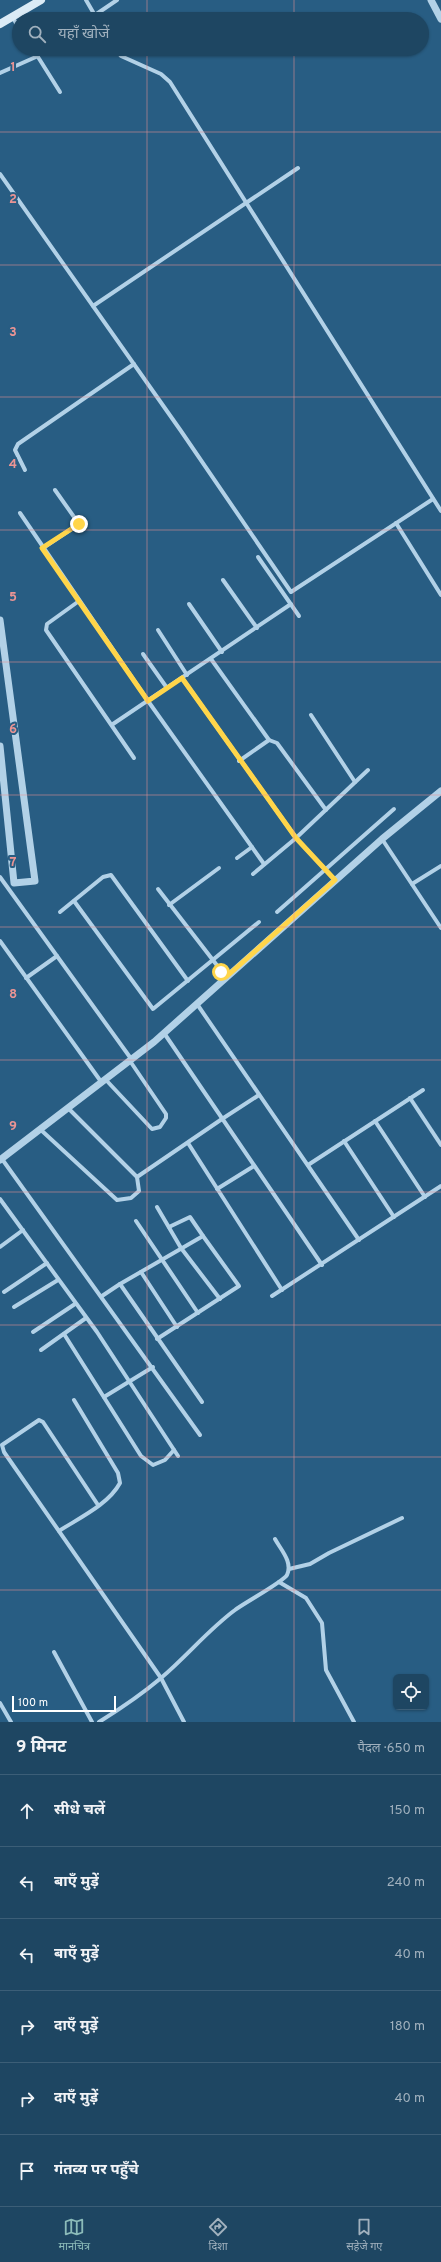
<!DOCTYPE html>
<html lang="hi">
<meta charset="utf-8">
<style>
body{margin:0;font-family:Overpass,"Noto Sans Devanagari",sans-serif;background:#264d68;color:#f1f3f6}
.controls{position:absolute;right:12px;bottom:12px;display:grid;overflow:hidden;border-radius:6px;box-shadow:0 1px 3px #0004}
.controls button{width:36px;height:36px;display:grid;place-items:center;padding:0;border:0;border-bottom:1px solid #3c5e77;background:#1e4662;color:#f1f3f6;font:20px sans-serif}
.scale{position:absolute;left:12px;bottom:10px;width:104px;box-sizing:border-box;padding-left:4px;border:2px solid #fff;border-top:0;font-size:11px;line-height:14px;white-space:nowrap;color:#fff;-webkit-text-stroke:3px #285d83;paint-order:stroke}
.stop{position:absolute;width:12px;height:12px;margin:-9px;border:3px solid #ffd54a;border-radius:50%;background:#fff}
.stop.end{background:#ffd54a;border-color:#fff;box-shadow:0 1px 4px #0008}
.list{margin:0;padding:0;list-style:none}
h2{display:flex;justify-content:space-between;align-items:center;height:52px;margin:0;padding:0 16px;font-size:17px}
h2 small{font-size:13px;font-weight:400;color:#a1b1be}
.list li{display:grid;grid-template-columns:26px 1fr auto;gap:12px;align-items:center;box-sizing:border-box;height:72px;padding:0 16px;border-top:1px solid #3c5e77}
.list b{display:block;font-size:15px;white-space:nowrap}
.list em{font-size:13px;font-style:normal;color:#a1b1be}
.icon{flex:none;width:22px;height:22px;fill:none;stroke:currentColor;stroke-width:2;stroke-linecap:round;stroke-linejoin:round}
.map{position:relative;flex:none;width:441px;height:1722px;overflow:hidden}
.search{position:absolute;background:#1e4662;box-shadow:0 1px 3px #0004;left:12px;right:12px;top:12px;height:44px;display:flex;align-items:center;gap:10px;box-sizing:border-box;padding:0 14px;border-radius:22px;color:#a1b1be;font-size:15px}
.sheet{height:484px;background:#1e4662}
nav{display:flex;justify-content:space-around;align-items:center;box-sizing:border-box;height:56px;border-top:1px solid #3c5e77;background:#1e4662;font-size:11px;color:#a1b1be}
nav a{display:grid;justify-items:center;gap:2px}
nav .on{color:#8bbbb9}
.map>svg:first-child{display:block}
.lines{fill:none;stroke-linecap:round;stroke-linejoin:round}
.minor{stroke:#b2d1e7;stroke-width:4}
.tertiary{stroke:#b2d1e7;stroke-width:7}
.secondary{stroke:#dbebf6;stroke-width:8}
.route{stroke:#ffd54a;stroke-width:5}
.grid{fill:none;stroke:#ea9494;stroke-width:1;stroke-opacity:0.55}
.grid-label{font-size:13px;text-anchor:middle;font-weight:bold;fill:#ea9494;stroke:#285d83;stroke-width:4;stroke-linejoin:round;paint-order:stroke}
</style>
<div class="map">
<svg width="441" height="1722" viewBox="0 0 441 1722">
<rect width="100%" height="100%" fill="#285d83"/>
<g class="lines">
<g class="minor">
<path d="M86,0L97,19"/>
<path d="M95,15L117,0"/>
<path d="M13,18L19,28"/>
<path d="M33,49L60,92"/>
<path d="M115,49L121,56L161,74L170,82L441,511"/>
<path d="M0,73L38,56"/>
<path d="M0,174L181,431L291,592L433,499"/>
<path d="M93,306L298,168"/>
<path d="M25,470L15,450L18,444L134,364"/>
<path d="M20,513L148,701L264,864"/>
<path d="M396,523L441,595"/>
<path d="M43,548L79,524L55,490"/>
<path d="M258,557L299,616"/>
<path d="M223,580L257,628"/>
<path d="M79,601L47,624L46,630L134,758"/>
<path d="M189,604L222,652"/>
<path d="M158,630L187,675"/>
<path d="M143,654L167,688"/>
<path d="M211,659L269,740"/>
<path d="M182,678L296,838L335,880"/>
<path d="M311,715L355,782"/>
<path d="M113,724L291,604"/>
<path d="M239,761L269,740L277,743L326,810"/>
<path d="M382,839L441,928"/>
<path d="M237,858L252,847"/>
<path d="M253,874L296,838L368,770"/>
<path d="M0,877L132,1060"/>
<path d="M412,884L441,866"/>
<path d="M158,889L226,977"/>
<path d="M74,901L153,1009L259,922"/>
<path d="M169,905L219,868"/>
<path d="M60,912L103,877L111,875L188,981"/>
<path d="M277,912L394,809"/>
<path d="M0,941L102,1083"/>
<path d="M26,978L57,956"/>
<path d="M197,1004L359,1240"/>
<path d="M164,1033L322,1265"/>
<path d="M106,1080L152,1129L160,1127L166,1118V1114L130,1061"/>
<path d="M410,1098L441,1145"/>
<path d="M375,1121L425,1197"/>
<path d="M41,1130L117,1200L131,1198L139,1191L137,1177L69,1109"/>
<path d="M344,1141L394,1217"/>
<path d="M188,1143L282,1290"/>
<path d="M2,1159L200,1435"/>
<path d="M308,1165L423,1090"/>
<path d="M137,1177L222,1119L259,1095"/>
<path d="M217,1189L254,1166"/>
<path d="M0,1199L97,1332L178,1456"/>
<path d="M157,1207L181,1248L220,1299"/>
<path d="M136,1221L198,1313"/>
<path d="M169,1227L190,1217L203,1236"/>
<path d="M0,1247L23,1230"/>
<path d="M141,1272L177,1327"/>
<path d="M4,1292L47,1263"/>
<path d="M102,1296L120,1284"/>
<path d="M272,1296L441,1186"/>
<path d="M14,1307L58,1280"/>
<path d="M33,1332L75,1304"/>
<path d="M64,1334L141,1456L153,1465L165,1460L174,1450"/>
<path d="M157,1339L239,1286L203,1236L120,1284L202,1402"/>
<path d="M41,1350L86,1318"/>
<path d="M104,1397L153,1367"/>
<path d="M98,1505L43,1422L39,1420L2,1445L4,1452L161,1678L184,1722"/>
<path d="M59,1531C79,1518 108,1505 120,1483L118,1473L74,1400"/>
<path d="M289,1569L310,1564L329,1553L402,1518"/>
<path d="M279,1582L306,1598L322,1623L326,1670L354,1722"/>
<path d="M54,1652L92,1722"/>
<path d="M0,1703L11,1722"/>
<path d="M99,1722C120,1709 142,1694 161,1678C187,1656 208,1630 235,1610C244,1603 283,1582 287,1575C293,1562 281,1550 275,1539"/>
</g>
<g class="tertiary">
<path d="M431,0L441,19"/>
<path d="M0,620L35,881L14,883L0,746"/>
<path d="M0,1160L154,1042L382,839L441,791"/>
</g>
<path class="secondary" d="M0,24L41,0"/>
</g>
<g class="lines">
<path class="route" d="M79,524L42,548L148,701L182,678L296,838L335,880L226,977L221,972"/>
</g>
<path class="grid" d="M147,0V19M294,0V19M147,49V1722M294,49V1722M0,132H441M0,265H441M0,397H441M0,530H441M0,662H441M0,795H441M0,927H441M0,1060H441M0,1192H441M0,1325H441M0,1457H441M0,1590H441"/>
<g class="grid-label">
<text x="13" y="71">1</text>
<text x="13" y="203">2</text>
<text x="13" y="336">3</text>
<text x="13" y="468">4</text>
<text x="13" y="601">5</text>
<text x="13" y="733">6</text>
<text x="13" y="866">7</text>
<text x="13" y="998">8</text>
<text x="13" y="1130">9</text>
</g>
</svg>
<div class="controls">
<button><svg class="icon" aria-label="locate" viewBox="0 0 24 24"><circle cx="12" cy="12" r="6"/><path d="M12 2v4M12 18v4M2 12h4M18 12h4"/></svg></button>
</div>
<div class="scale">100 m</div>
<div class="stop" style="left:221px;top:972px"></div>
<div class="stop end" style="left:79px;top:524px"></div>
<div class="search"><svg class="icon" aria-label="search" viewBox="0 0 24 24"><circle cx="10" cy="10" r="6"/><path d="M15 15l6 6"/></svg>यहाँ खोजें</div>
</div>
<section class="sheet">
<h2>9 मिनट<small>पैदल · 650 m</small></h2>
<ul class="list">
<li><svg class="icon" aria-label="ahead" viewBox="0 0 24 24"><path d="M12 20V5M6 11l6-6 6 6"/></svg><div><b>सीधे चलें</b></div><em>150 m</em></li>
<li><svg class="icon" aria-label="left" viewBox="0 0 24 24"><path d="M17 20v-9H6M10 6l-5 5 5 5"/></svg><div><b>बाएँ मुड़ें</b></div><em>240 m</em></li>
<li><svg class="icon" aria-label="left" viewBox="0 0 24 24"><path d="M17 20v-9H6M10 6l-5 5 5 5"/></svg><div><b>बाएँ मुड़ें</b></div><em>40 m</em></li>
<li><svg class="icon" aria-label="right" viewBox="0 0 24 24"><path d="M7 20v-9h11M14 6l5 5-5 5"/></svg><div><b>दाएँ मुड़ें</b></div><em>180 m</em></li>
<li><svg class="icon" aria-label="right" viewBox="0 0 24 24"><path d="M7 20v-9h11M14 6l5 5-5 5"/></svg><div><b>दाएँ मुड़ें</b></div><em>40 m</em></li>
<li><svg class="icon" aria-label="arrive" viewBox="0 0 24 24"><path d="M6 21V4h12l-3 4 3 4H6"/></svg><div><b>गंतव्य पर पहुँचे</b></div></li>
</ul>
</section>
<nav>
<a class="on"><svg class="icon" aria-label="map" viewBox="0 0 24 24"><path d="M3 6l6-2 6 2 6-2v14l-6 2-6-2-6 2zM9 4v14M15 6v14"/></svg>मानचित्र</a>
<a><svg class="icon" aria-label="directions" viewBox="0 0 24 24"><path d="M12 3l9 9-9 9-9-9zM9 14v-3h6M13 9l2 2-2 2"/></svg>दिशा</a>
<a><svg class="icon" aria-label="saved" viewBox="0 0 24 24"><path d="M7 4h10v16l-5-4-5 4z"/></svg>सहेजे गए</a>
</nav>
